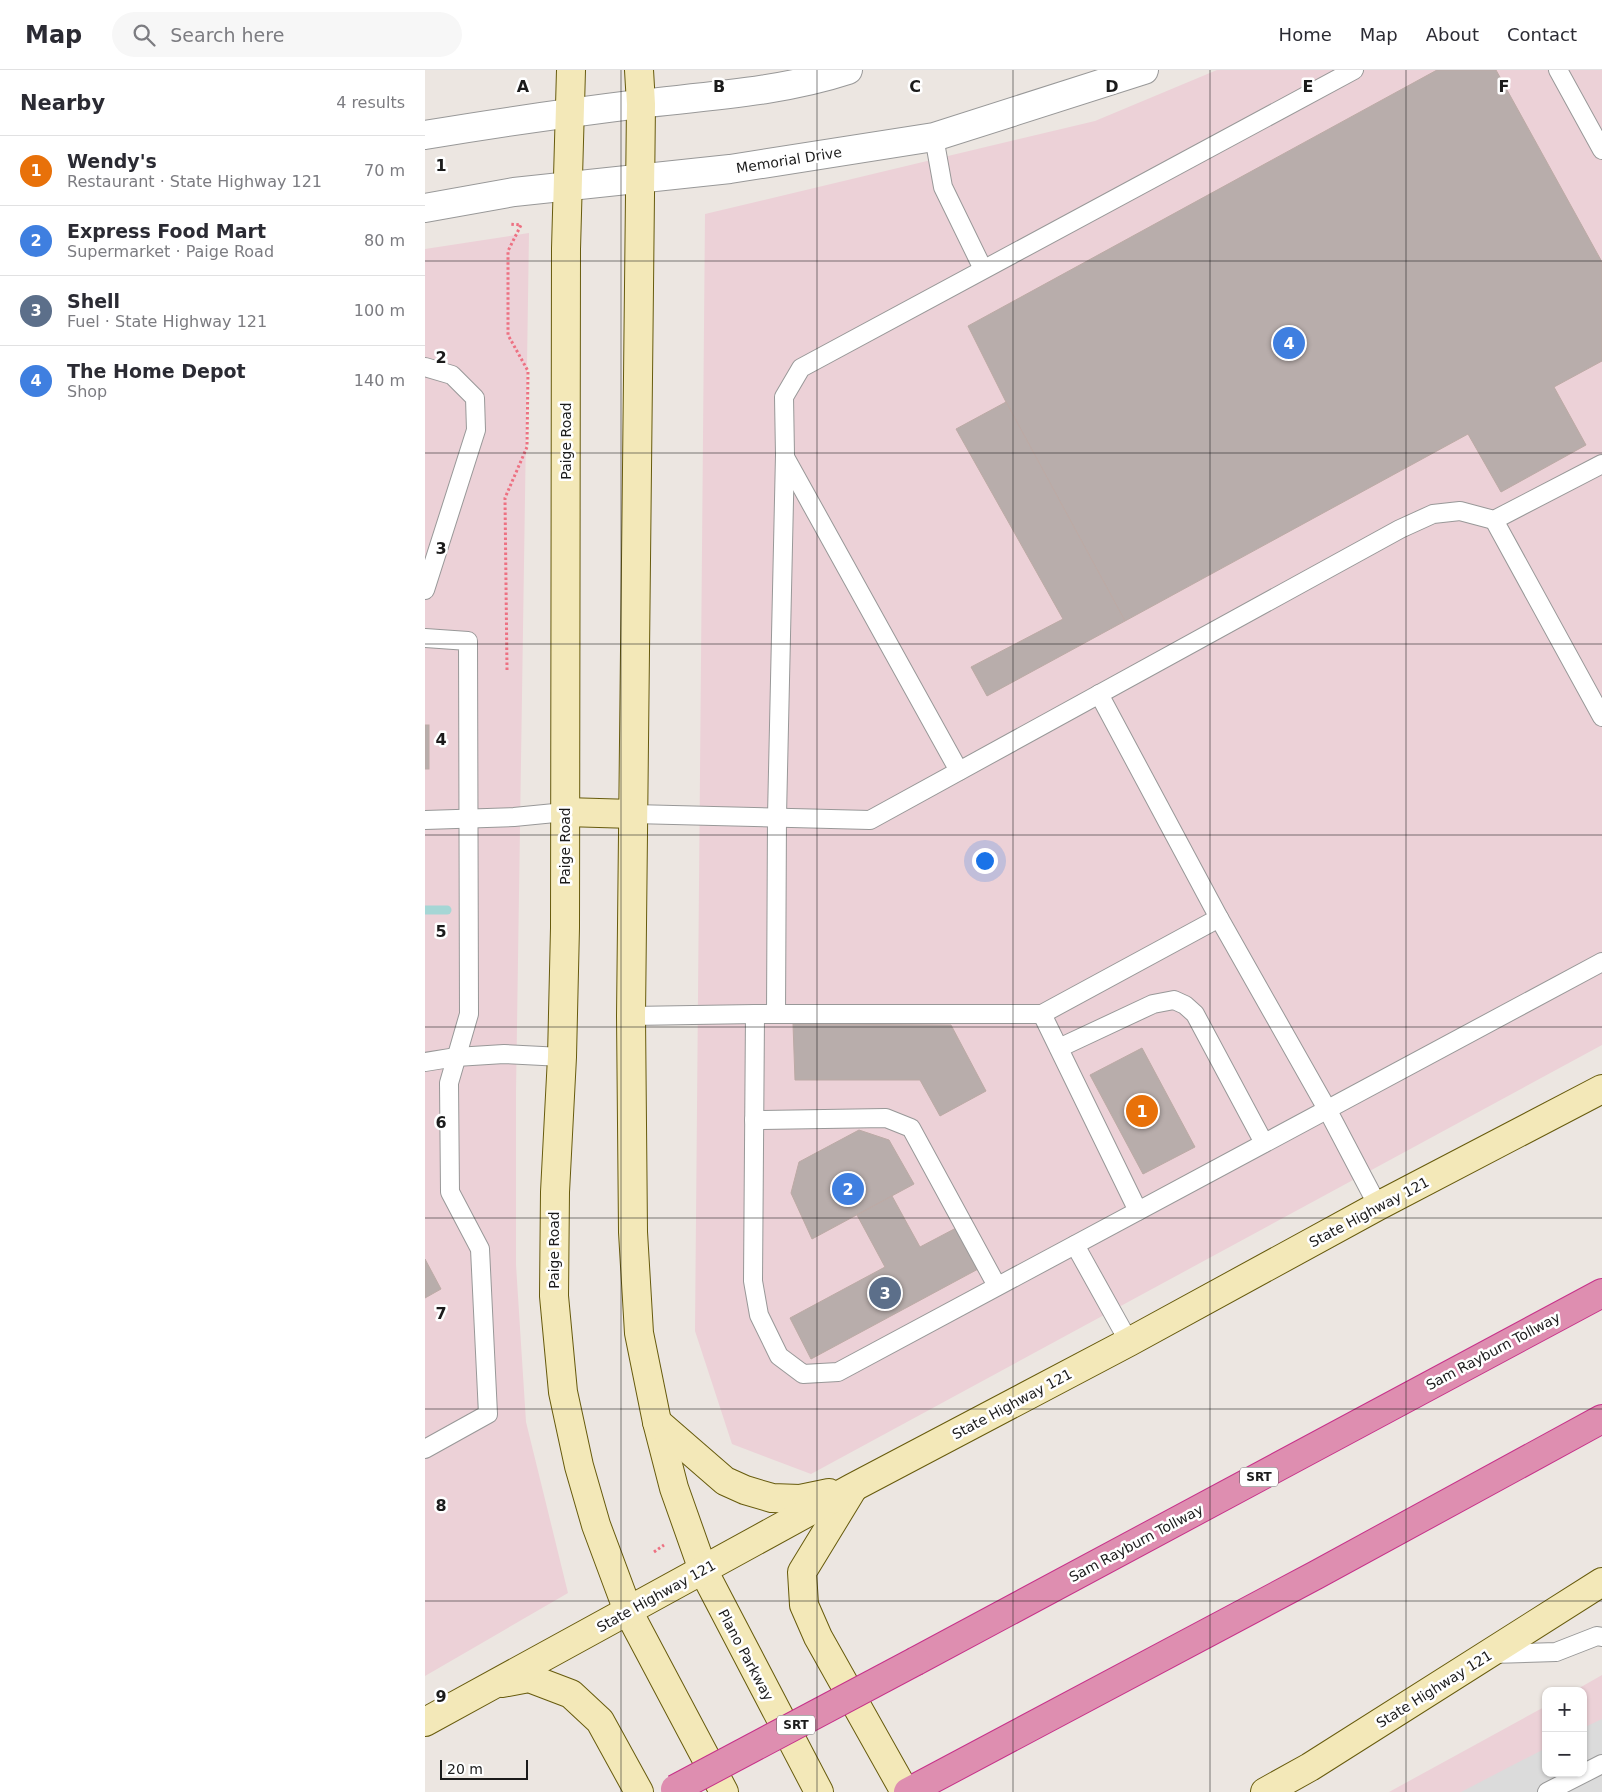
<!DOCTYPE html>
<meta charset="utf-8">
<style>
body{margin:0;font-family:"DejaVu Sans",sans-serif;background:#f7f7f7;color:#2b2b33}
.controls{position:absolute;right:15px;bottom:15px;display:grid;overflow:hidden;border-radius:10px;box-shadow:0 1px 4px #0004}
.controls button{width:45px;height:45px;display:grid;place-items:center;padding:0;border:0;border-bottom:1px solid #e1e1e2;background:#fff;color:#2b2b33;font:25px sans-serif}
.scale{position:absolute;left:15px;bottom:12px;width:88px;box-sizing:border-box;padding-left:5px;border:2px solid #1b1b1b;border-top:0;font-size:14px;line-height:18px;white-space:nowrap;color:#1b1b1b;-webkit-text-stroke:4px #fff;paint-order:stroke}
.you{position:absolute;left:559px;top:790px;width:18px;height:18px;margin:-12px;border:4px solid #fff;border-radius:50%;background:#1a73e8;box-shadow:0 0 0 8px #1a73e833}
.badge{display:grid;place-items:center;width:32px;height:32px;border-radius:50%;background:#b61039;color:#fff;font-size:16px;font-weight:700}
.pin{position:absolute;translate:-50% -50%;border:2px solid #fff;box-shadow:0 1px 5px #0006}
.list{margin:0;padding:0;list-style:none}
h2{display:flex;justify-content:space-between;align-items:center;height:65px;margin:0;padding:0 20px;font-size:21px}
h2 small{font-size:16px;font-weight:400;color:#7c7c81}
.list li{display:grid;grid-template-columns:32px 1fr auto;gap:15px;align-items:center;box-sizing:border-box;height:70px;padding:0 20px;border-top:1px solid #e1e1e2}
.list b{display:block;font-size:19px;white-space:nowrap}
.list p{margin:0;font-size:16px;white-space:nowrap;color:#7c7c81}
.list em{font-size:16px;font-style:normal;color:#7c7c81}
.icon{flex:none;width:28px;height:28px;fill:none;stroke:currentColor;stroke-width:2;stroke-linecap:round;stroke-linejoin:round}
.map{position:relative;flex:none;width:1177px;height:1722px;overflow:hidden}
header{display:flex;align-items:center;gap:30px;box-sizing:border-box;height:70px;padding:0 25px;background:#fff;border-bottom:1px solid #e1e1e2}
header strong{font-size:24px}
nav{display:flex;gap:28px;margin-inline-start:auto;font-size:18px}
.search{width:350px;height:45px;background:#f7f7f7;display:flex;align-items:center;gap:12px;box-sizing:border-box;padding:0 18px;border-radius:28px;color:#7c7c81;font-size:19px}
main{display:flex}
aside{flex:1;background:#fff}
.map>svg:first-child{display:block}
.commercial{fill:#ecd1d7}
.parking{fill:#dbdbdb}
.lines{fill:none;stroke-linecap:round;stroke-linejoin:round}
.stream{stroke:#a5d6d5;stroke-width:9}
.building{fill:#b8adab;stroke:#bcaaa5}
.service-casing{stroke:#989898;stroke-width:20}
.tertiary-casing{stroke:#989898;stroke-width:30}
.secondary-casing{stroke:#675b0d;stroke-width:30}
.motorway-casing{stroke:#c63289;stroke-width:30}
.path{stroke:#ed7182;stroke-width:3;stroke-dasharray:2.5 2.5;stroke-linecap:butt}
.service{stroke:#fff;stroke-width:18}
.tertiary{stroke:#fff;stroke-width:28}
.secondary{stroke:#f3e8b8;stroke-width:28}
.motorway{stroke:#de8eb0;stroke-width:28}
.motorway-bridge-casing{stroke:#c63289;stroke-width:30;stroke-linecap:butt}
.motorway-bridge{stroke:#de8eb0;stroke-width:28}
.grid{fill:none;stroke:#1b1b1b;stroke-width:1;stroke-opacity:0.55}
.labels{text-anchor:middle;stroke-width:5;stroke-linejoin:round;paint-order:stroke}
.shield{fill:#fff;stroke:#5f5f5f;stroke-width:1}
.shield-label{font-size:12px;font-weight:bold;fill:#1b1b1b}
.street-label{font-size:14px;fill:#1b1b1b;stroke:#fff}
.grid-label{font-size:16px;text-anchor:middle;font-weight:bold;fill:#1b1b1b;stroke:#fff;stroke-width:5;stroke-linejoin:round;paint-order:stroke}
</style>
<header>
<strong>Map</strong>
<div class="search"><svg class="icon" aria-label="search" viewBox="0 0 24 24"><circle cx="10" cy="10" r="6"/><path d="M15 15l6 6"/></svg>Search here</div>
<nav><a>Home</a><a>Map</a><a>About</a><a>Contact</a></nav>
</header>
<main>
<aside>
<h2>Nearby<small>4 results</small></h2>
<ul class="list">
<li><span class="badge" style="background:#e8710a">1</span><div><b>Wendy's</b><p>Restaurant · State Highway 121</p></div><em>70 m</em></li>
<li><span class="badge" style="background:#3f7fe0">2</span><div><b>Express Food Mart</b><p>Supermarket · Paige Road</p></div><em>80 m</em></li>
<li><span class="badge" style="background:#5c6f8a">3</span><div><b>Shell</b><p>Fuel · State Highway 121</p></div><em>100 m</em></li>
<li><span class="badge" style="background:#3f7fe0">4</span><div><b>The Home Depot</b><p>Shop</p></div><em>140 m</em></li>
</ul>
</aside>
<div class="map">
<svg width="1177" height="1722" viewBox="0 0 1177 1722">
<rect width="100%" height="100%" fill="#ece6e1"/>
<g class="commercial">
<path d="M792,0H1177V975L386,1404L307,1374L270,1261L280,144L670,51Z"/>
<path d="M104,163L91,1022V1195L101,1352L143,1523L0,1606V179Z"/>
<path d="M1177,1605V1722H964L1121,1636V1703H1158V1621H1149Z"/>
</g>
<path class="parking" d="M1177,1649V1722H1036L1121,1678V1703H1158V1658Z"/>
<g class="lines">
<path class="stream" d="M0,840H22"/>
</g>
<g class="building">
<path d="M1012,0H1071L1177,192V291L1129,317L1161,375L1076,422L1043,364L700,551L581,332L543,256Z"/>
<path d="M581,332L700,551L562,626L546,597L638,549L531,359Z"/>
<rect x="0" y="655" width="4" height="44"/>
<path d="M368,954L526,955L561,1021L515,1046L495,1010H370Z"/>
<path d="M717,978L770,1077L718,1104L665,1005Z"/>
<path d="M434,1060L464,1070L489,1114L387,1169L366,1123L374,1092Z"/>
<path d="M467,1126L495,1177L533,1157L555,1198L386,1289L365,1248L460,1197L432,1145Z"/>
<path d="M0,1189L16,1219L0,1228Z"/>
</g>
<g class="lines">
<defs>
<g id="service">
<path d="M1133,0L1177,80"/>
<path d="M509,67L518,117L558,199"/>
<path d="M0,297L27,305L50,328L51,360L0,520"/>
<path d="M360,387L534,701"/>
<path d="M1069,450L1177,647"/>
<path d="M0,568L43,571L44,944L24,1013L25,1122L55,1179L63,1344L0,1379"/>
<path d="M674,624L794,848L902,1039L953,1136"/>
<path d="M208,744L445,750L975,459L1008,444L1035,441L1069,450L1177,394"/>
<path d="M0,750L89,747L140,742"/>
<path d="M330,944L328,1211L334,1245L354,1286L378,1304L413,1302L1177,892"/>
<path d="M351,944L352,746L360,385L359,327L376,298L929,0"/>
<path d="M617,944L713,1141"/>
<path d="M206,946L330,944H617L794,848"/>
<path d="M634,978L728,934L749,930L760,935L770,944L839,1073"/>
<path d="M0,992L31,987L79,984L137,987"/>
<path d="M329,1050L461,1048L486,1058L572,1216"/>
<path d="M650,1175L704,1272"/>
<path d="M1067,1584L1131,1582L1172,1566L1177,1567"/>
<path d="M1122,1722L1177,1694"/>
</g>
<g id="tertiary">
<path d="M0,65C71,53 142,43 214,34C284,26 356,22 423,0"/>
<path d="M0,138L89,122L305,99L509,67L719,0"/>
</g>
<g id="secondary">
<path d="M146,0L141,179L140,858L137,987L130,1122L129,1226L138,1322L154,1396L171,1455L203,1541L299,1722"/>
<path d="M214,0L216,34L206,946L208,1162L214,1263L232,1352L249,1418L278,1500L394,1722"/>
<path d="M140,742L208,744"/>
<path d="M232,1352L300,1411L320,1420L347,1428L375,1429L404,1423"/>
<path d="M427,1420L377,1502L379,1535L393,1567L480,1722"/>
<path d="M77,1613L104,1608L146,1624L175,1651L214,1722"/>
<path d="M0,1652L427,1418L704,1272L953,1136L1177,1019"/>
<path d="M840,1722L885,1697L1177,1512"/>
</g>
<g id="motorway">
<path d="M491,1591L1177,1223"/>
<path d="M483,1722L891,1505L1177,1349"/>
</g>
</defs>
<use href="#service" class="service-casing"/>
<use href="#tertiary" class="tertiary-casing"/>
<use href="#secondary" class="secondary-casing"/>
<use href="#motorway" class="motorway-casing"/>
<g class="path">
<path d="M82,600L80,428L102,377L103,301L83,265V181L96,155L84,154"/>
<path d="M229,1482L239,1475"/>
</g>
<use href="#service" class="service"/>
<use href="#tertiary" class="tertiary"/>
<use href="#secondary" class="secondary"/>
<use href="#motorway" class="motorway"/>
<defs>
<path id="motorway-bridge" d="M250,1719L491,1591"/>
</defs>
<use href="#motorway-bridge" class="motorway-bridge-casing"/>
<use href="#motorway-bridge" class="motorway-bridge"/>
</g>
<path class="grid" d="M196,0V1722M392,0V1722M588,0V1722M785,0V1722M981,0V1722M0,191H1177M0,383H1177M0,574H1177M0,765H1177M0,957H1177M0,1148H1177M0,1339H1177M0,1531H1177"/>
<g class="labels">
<g class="shield">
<rect x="815" y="1397.5" width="38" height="19" rx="4"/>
<rect x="352" y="1645.5" width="38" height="19" rx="4"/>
</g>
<g class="shield-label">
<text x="834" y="1411">SRT</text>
<text x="371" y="1659">SRT</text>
</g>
<g class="street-label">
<text transform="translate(364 90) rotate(-9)" y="5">Memorial Drive</text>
<text transform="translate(141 371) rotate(-90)" y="5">Paige Road</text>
<text transform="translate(140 776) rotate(-90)" y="5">Paige Road</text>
<text transform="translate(944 1142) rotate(-28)" y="5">State Highway 121</text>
<text transform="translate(129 1180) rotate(-90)" y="5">Paige Road</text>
<text transform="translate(1068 1281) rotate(-28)" y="5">Sam Rayburn Tollway</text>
<text transform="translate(587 1334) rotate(-28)" y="5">State Highway 121</text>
<text transform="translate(711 1473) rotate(-28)" y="5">Sam Rayburn Tollway</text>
<text transform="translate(231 1526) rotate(-29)" y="5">State Highway 121</text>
<text transform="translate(321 1585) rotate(62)" y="5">Plano Parkway</text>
<text transform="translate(1009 1619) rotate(-32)" y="5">State Highway 121</text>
</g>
</g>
<g class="grid-label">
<text x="98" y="22">A</text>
<text x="294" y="22">B</text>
<text x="490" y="22">C</text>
<text x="687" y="22">D</text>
<text x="883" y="22">E</text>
<text x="1079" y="22">F</text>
<text x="16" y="101">1</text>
<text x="16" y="293">2</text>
<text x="16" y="484">3</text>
<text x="16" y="675">4</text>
<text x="16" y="867">5</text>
<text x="16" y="1058">6</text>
<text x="16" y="1249">7</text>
<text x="16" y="1441">8</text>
<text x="16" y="1632">9</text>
</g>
</svg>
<div class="controls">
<button>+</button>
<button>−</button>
</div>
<div class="scale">20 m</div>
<div class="you"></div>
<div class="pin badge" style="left:717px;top:1041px;background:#e8710a">1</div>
<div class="pin badge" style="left:423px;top:1119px;background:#3f7fe0">2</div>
<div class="pin badge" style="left:460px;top:1223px;background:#5c6f8a">3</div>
<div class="pin badge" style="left:864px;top:273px;background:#3f7fe0">4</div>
</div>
</main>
